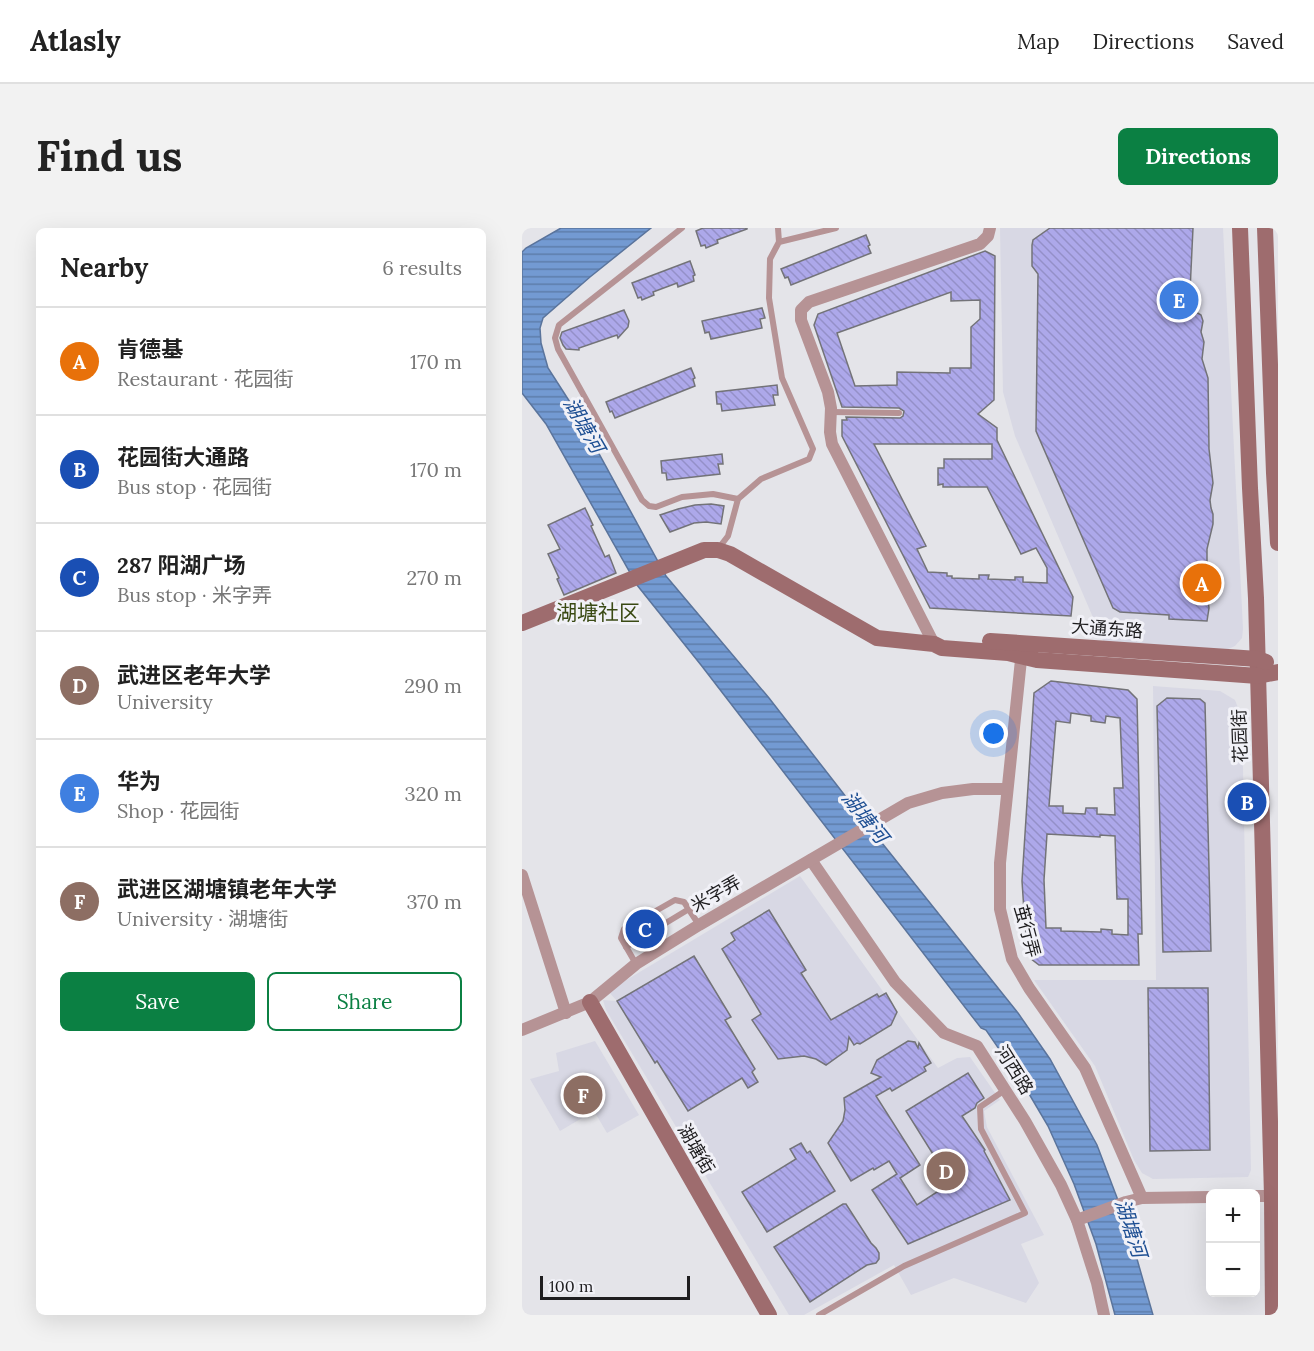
<!DOCTYPE html>
<meta charset="utf-8">
<style>
body{margin:0;font-family:Lora,"Noto Sans SC",serif;background:#f2f2f2;color:#222}
.controls{position:absolute;right:18px;bottom:18px;display:grid;overflow:hidden;border-radius:9px;box-shadow:0 6px 24px #0002}
.controls button{width:54px;height:54px;display:grid;place-items:center;padding:0;border:0;border-bottom:2px solid #e0e0e0;background:#fff;color:#222;font:30px sans-serif}
.scale{position:absolute;left:18px;bottom:15px;width:150px;box-sizing:border-box;padding-left:6px;border:3px solid #1e1d1f;border-top:0;font-size:16px;line-height:21px;white-space:nowrap;color:#1e1d1f;-webkit-text-stroke:4px #f1f1f7;paint-order:stroke}
.you{position:absolute;left:472px;top:506px;width:21px;height:21px;margin:-15px;border:4px solid #fff;border-radius:50%;background:#1a73e8;box-shadow:0 0 0 9px #1a73e833}
.badge{display:grid;place-items:center;width:39px;height:39px;border-radius:50%;background:#0b8043;color:#fff;font-size:20px;font-weight:700}
.pin{position:absolute;translate:-50% -50%;border:3px solid #fff;box-shadow:0 2px 6px #0006}
.list{margin:0;padding:0;list-style:none}
h2{display:flex;justify-content:space-between;align-items:center;height:78px;margin:0;padding:0 24px;font-size:26px}
h2 small{font-size:20px;font-weight:400;color:#767676}
.list li{display:grid;grid-template-columns:39px 1fr auto;gap:18px;align-items:center;box-sizing:border-box;height:108px;padding:0 24px;border-top:2px solid #e0e0e0}
.list b{display:block;font-size:22px;white-space:nowrap}
.list p{margin:0;font-size:20px;white-space:nowrap;color:#767676}
.list em{font-size:20px;font-style:normal;color:#767676}
.actions{display:flex;gap:12px;padding:18px 24px}
.actions a{flex:1;padding:14px 0;border:2px solid #0b8043;border-radius:9px;text-align:center;font-size:21px;color:#0b8043}
.actions .main{background:#0b8043;color:#fff}
.map{position:relative;flex:none;width:756px;height:1087px;overflow:hidden;border-radius:9px}
header{display:flex;align-items:center;gap:36px;box-sizing:border-box;height:84px;padding:0 30px;background:#fff;border-bottom:2px solid #e0e0e0}
header strong{font-size:28px}
nav{display:flex;gap:33px;margin-inline-start:auto;font-size:21px}
.intro{display:flex;align-items:center;justify-content:space-between;box-sizing:border-box;height:144px;padding:0 36px}
h1{margin:0;font-size:42px}
.button{padding:15px 27px;border-radius:9px;background:#0b8043;color:#fff;font-size:21px;font-weight:700}
main{display:flex;gap:36px;padding:0 36px}
aside{flex:1;background:#fff;border-radius:9px;box-shadow:0 6px 24px #0002}
.map>svg:first-child{display:block}
.built{fill:#d8d8e4}
.water{fill:url(#water-rules);stroke:#5a749c;stroke-width:1.5}
.building{fill:url(#building-back-hatch);stroke:#737378;stroke-width:1.5;fill-rule:evenodd}
.lines{fill:none;stroke-linecap:round;stroke-linejoin:round}
.lane{stroke:#b69395;stroke-width:6}
.street{stroke:#b69395;stroke-width:12}
.secondary{stroke:#9e6c6e;stroke-width:16}
.labels{text-anchor:middle;stroke-width:6;stroke-linejoin:round;paint-order:stroke}
.street-label{font-size:18px;fill:#1e1d1f;stroke:#f1f1f7}
.water-label{font-size:20px;font-style:italic;fill:#1e4f93;stroke:#f1f1f7}
.quarter-label{font-size:21px;fill:#3a4a14;stroke:#f1f1f7}
</style>
<header>
<strong>Atlasly</strong>
<nav><a>Map</a><a>Directions</a><a>Saved</a></nav>
</header>
<div class="intro"><h1>Find us</h1><a class="button">Directions</a></div>
<main>
<aside>
<h2>Nearby<small>6 results</small></h2>
<ul class="list">
<li><span class="badge" style="background:#e8710a">A</span><div><b>肯德基</b><p>Restaurant · 花园街</p></div><em>170 m</em></li>
<li><span class="badge" style="background:#1a4fb4">B</span><div><b>花园街大通路</b><p>Bus stop · 花园街</p></div><em>170 m</em></li>
<li><span class="badge" style="background:#1a4fb4">C</span><div><b>287 阳湖广场</b><p>Bus stop · 米字弄</p></div><em>270 m</em></li>
<li><span class="badge" style="background:#8d6e63">D</span><div><b>武进区老年大学</b><p>University</p></div><em>290 m</em></li>
<li><span class="badge" style="background:#3f7fe0">E</span><div><b>华为</b><p>Shop · 花园街</p></div><em>320 m</em></li>
<li><span class="badge" style="background:#8d6e63">F</span><div><b>武进区湖塘镇老年大学</b><p>University · 湖塘街</p></div><em>370 m</em></li>
</ul>
<div class="actions"><a class="main">Save</a><a>Share</a></div>
</aside>
<div class="map">
<svg width="756" height="1087" viewBox="0 0 756 1087">
<defs>
<pattern id="water-rules" width="6" height="5" patternUnits="userSpaceOnUse" patternTransform="scale(1.5)"><rect width="6" height="5" fill="#739ad2"/><path d="M0 2.5h6" fill="none" stroke="#5e7daa"/></pattern>
<pattern id="building-back-hatch" width="6" height="6" patternUnits="userSpaceOnUse" patternTransform="scale(1.5)"><rect width="6" height="6" fill="#ada8ea"/><path d="M-1 5l2 2M0 0l6 6M5-1l2 2" fill="none" stroke="#9490c8"/></pattern>
</defs>
<rect width="100%" height="100%" fill="#e4e4e9"/>
<g class="built">
<path d="M478,0H701L721,401L720,410L713,418L704,422L582,415L493,208L481,164Z"/>
<path d="M631,458L698,463L713,472L720,490L729,942L726,949L631,951L620,945L612,932L573,838L512,752H634Z"/>
<path d="M278,648L416,840L435,830L448,829L478,872L462,883L465,899L522,1007L499,1016L517,1055L504,1075L432,1050L389,1067L372,1037L282,1087H267L84,782L81,772L95,773L86,763Z"/>
<path d="M73,813L117,887L85,905L72,883L38,903L8,851L37,843L34,825Z"/>
</g>
<path class="water" d="M39,0H129L68,49L21,90L18,100L19,115L26,140L53,182L144,348L247,470L356,610L496,785L528,831L575,917L605,996L631,1087H593L574,1016L552,956L526,898L503,859L464,802L459,800L179,437L115,357L24,196L0,165V24L4,20Z"/>
<g class="building">
<path d="M181,0H225V1L195,12L196,15L184,20L183,17L179,18L174,3Z"/>
<path d="M528,0H671L667,84H674L679,87L681,93L679,104L682,114L680,131L686,150L687,221L691,255L688,272L689,280L691,286V296L685,321V364L687,380L685,393L647,391V387L598,384L591,380L514,203L516,46L510,38V17L511,12Z"/>
<path d="M344,7L348,17L346,18L349,25L269,57L266,49L263,50L259,41Z"/>
<path d="M463,23L473,28L472,172L456,186L475,200V212L551,369L549,388L408,380L320,208V192H325L324,189L378,190L381,188L382,183L377,180L320,179L292,97L296,86ZM429,64V73L458,72V91L449,99V140H428V145L375,144V157L333,158L315,105ZM352,216H470V231H422V240H416V257L421,256V259H465L499,326L514,320L525,340V355L501,354V349H493V352L466,351L467,347H457V351L430,350V348H425V345L406,344L395,321L404,318Z"/>
<path d="M168,33L173,47L171,48L172,53L156,59L155,55L131,64L132,67L120,72L119,69L116,70L110,55Z"/>
<path d="M240,80L243,90L238,91L240,100L189,111L187,104L183,105L180,93Z"/>
<path d="M102,82L107,93L106,99L96,110L95,107L57,120V122L44,121L41,117L38,110L40,104Z"/>
<path d="M169,140L173,150L171,151L173,158L93,190L90,183L88,184L84,174Z"/>
<path d="M255,157L256,167H251L253,177L200,183L199,176H195L194,164Z"/>
<path d="M200,226L201,236H196L198,246L145,252L144,245H140L139,233Z"/>
<path d="M189,276L202,278L199,296L184,294L172,295L148,304L138,287L156,281L173,277Z"/>
<path d="M63,280L71,297L69,298L83,329L87,327L94,345L42,367L35,351L37,350L26,326L38,321L26,297Z"/>
<path d="M529,453L606,462L615,471L620,706H616L617,737H517L508,730L503,698L500,653L512,465ZM549,485L569,488V493L583,495L584,488L598,490L601,560H592L593,587L575,586V580H564L563,586L541,585V578H527L534,493L548,495ZM525,606L578,609V607L593,608L595,671H606V707L590,706V702L579,701V704L539,703V700H524L522,652Z"/>
<path d="M645,470L678,471L683,475L689,723L641,724L635,478Z"/>
<path d="M247,682L284,742L279,745L309,792L355,766L357,769L364,765L375,784L369,797L338,816L335,815L332,817L327,809L325,822L304,837L294,831L282,828L256,831L230,792L239,786L200,721L213,712L209,705Z"/>
<path d="M172,728L209,789L203,792L233,841L230,844L236,854L226,860L220,850L166,883L135,833L133,835L95,773Z"/>
<path d="M626,760H686L688,922L628,923Z"/>
<path d="M386,813L393,814L396,820L397,815L409,835L402,839L404,843L370,863L368,860L354,868L398,937L378,950L395,977L429,955L384,883L446,845L462,870L455,875L453,880L440,888L463,922L462,923L488,972L386,1016L350,962L375,946L367,933L352,942L351,940L329,953L306,915L321,893L323,882L322,870L359,849L349,845L355,832Z"/>
<path d="M279,915L285,925L288,923L313,963L245,1004L220,964L274,931L268,921Z"/>
<path d="M321,976H324L349,1015L354,1020L357,1025V1031L354,1035L345,1037L288,1074L252,1019Z"/>
</g>
<g class="lines">
<g class="lane">
<path d="M160,0L37,97L33,110L36,121L120,272L127,278L134,279L160,269L191,266L216,271"/>
<path d="M256,0L257,14"/>
<path d="M309,184L377,185"/>
<path d="M196,321L206,308L216,271L239,251L287,231L291,221L260,150L247,70L248,31L257,14L314,0"/>
<path d="M104,719L167,681"/>
<path d="M114,736L99,710L102,701L153,672L162,674L177,697"/>
<path d="M297,1087L382,1038L503,985L459,901L458,879L483,862"/>
</g>
<g class="street">
<path d="M412,416L310,216L308,204L309,180L306,164L279,92V82L287,74L458,16L466,8L468,0"/>
<path d="M500,422L478,635V681L490,731L507,760L563,840L620,970"/>
<path d="M289,632L373,754L422,805L455,818L503,893L539,957L555,992L575,1055L582,1087"/>
<path d="M0,647L44,785"/>
<path d="M0,802L68,774L114,736L177,697L386,575L420,565L451,561H485"/>
<path d="M734,968H750"/>
<path d="M555,992L604,974L620,970L688,969"/>
</g>
<g class="secondary">
<path d="M718,0L728,260L734,370L750,968L751,1087"/>
<path d="M743,0L752,245L756,315"/>
<path d="M0,395L182,322H196L208,326L355,410L412,416L420,420L486,425L515,432L736,448L756,444"/>
<path d="M468,413L736,431L744,434"/>
<path d="M68,774L247,1087"/>
</g>
</g>
<g class="labels">
<g class="street-label">
<text transform="translate(585 401) rotate(4)" y="6">大通东路</text>
<text transform="translate(718 508) rotate(-92)" y="6">花园街</text>
<text transform="translate(194 666) rotate(-30)" y="6">米字弄</text>
<text transform="translate(505 703) rotate(75)" y="6">茧行弄</text>
<text transform="translate(492 842) rotate(58)" y="6">河西路</text>
<text transform="translate(174 921) rotate(60)" y="6">湖塘街</text>
</g>
<g class="water-label">
<text transform="translate(62 197) rotate(60)" y="7">湖塘河</text>
<text transform="translate(343 589) rotate(51)" y="7">湖塘河</text>
<text transform="translate(609 1000) rotate(72)" y="7">湖塘河</text>
</g>
<g class="quarter-label">
<text x="76" y="392">湖塘社区</text>
</g>
</g>
</svg>
<div class="controls">
<button>+</button>
<button>−</button>
</div>
<div class="scale">100 m</div>
<div class="you"></div>
<div class="pin badge" style="left:680px;top:355px;background:#e8710a">A</div>
<div class="pin badge" style="left:725px;top:574px;background:#1a4fb4">B</div>
<div class="pin badge" style="left:123px;top:701px;background:#1a4fb4">C</div>
<div class="pin badge" style="left:424px;top:943px;background:#8d6e63">D</div>
<div class="pin badge" style="left:657px;top:72px;background:#3f7fe0">E</div>
<div class="pin badge" style="left:61px;top:867px;background:#8d6e63">F</div>
</div>
</main>
